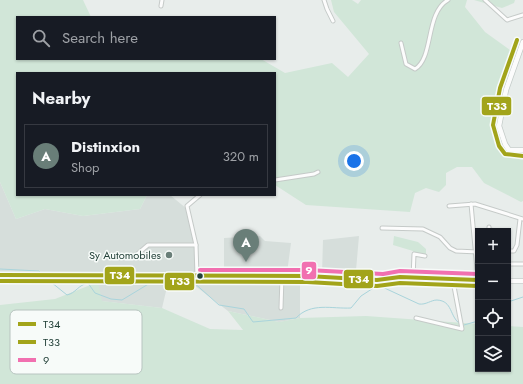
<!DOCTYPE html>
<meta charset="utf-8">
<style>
body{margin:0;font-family:Jost,sans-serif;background:#242831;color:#f1f3f6}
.controls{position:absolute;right:12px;bottom:12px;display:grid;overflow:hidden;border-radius:0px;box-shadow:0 1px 3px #0004}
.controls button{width:36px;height:36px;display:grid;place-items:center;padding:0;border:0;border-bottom:1px solid #363941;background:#171b24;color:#f1f3f6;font:20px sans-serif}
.you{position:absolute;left:354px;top:161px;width:14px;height:14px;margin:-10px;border:3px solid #fff;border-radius:50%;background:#1a73e8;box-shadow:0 0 0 6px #1a73e833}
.badge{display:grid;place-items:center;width:26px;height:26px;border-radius:50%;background:#697e78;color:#fff;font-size:13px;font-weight:700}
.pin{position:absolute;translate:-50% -33px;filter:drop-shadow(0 1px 2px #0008)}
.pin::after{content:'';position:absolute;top:21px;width:14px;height:12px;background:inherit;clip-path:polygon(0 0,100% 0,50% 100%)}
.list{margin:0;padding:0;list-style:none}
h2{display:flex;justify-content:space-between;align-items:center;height:52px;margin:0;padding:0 16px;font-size:17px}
h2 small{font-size:13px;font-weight:400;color:#9ea1a6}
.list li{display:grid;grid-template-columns:26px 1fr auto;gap:12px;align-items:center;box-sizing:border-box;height:64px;margin:0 8px 8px;padding:0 8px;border:1px solid #363941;border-radius:0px}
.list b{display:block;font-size:15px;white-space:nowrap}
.list p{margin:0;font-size:13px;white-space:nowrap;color:#9ea1a6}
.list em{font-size:13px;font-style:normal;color:#9ea1a6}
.icon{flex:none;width:22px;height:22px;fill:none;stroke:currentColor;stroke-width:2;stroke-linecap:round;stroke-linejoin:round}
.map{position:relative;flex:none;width:523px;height:384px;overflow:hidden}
.search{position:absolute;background:#171b24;box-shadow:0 1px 3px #0004;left:16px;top:16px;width:260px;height:44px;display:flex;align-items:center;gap:10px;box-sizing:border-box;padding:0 14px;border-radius:0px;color:#9ea1a6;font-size:15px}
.panel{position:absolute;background:#171b24;box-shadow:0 1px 3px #0004;left:16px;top:72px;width:260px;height:124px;border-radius:0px}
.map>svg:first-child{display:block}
.built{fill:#d6dedb}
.green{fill:#d1e6d8}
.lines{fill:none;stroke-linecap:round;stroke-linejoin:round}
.stream{stroke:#a9d4db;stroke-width:1}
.street-casing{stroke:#c5cac8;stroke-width:5}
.secondary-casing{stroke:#c3cbc8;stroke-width:6}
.street{stroke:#fcfcfc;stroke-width:3}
.secondary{stroke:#fcfcfc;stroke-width:4.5}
.bus-1-casing{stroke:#f7fbf9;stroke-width:7}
.bus-2-casing{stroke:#f7fbf9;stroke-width:7}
.bus-3-casing{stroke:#f7fbf9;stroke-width:7}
.bus-1{stroke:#a2a41a;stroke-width:4}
.bus-2{stroke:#a2a41a;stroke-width:4}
.bus-3{stroke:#f170b0;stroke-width:4}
.poi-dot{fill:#697e78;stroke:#f7fbf9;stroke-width:1.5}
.bus-dot{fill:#24423a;stroke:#f7fbf9;stroke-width:1.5}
.labels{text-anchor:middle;stroke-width:3;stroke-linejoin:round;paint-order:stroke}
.poi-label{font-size:11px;fill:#24423a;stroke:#f7fbf9;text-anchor:end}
.key{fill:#f7fbf9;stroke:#b8c4c0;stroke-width:1}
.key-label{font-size:11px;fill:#24423a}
.line-badge{stroke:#f7fbf9;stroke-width:1.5}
.badge-label{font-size:11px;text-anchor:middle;font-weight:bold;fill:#fff}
</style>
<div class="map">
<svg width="523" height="384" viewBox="0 0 523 384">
<rect width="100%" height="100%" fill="#e8edeb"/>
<path class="built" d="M0,182L16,219L45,209L83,216L140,209L147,195H170L187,209L196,242L200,273L224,272V238L260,236L265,241L291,243L287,273L322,274L323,240L359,236L355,282L300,280V318L279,322L228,311L194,285L168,283L162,308L101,301L96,278L0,272Z"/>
<g class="green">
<path d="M0,0H83L91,17H17V59H261L285,73L332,63L348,77L369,54L334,12L331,0H352L358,4L361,0H467L465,7L485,32L514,53L515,56C504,95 491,111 504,152L510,154L523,153V201L521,202L484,183L472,167H457L446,173V185L439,192L426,188L415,193L410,212L306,205L275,185V73H17V195H147L140,209L83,216L45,209L16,219L0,182Z"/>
<path d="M474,0H515L514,3L502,8Z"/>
<path d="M394,236L418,242L426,249V255L413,253V251L393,245Z"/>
<path d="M98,282L102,301L162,308L210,329L243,330L228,311L279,322L300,318L366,316L478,324V369H508V326L523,327V384H0V305L55,299Z"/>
</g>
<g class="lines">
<g class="stream">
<path d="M0,269L39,271L42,274"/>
<path d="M46,278L67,295C76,293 78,285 88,283L95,293L111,299L122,300L155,280L192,281L219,305L244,309L253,322L296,318C311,302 332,309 351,308L361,296L378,285L419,304C426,305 431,300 437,300C453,301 449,316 460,324"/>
<path d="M508,302L523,297"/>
<path d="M464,325L478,321"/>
</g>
<defs>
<g id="street">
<path d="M324,0L327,9L333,21"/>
<path d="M485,0L507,20L523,15"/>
<path d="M161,6L162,0"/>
<path d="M401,43L406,64L415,69C434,58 425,13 448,0"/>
<path d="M275,180L314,174L318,172"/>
<path d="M471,204L478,280"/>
<path d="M449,206L475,204L523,219"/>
<path d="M489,227V230L498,231"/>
<path d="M382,228L423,229L440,237L450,248L456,251L478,252"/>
<path d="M508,251H514L517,245L520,219"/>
<path d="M109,255L135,256L148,245H196"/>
<path d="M508,264H523"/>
<path d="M197,276L196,245L187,206L200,195"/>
<path d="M413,278L414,254L425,256"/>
<path d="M281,308L282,277"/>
<path d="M416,318L462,329L453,281"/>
</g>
<g id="secondary">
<path d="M523,42L506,90L499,126L505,144L509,150H523"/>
<path d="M0,275L307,276L377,280L400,277L478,280"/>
<path d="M508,281H523"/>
</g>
</defs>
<use href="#street" class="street-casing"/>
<use href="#secondary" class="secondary-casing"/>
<use href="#street" class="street"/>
<use href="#secondary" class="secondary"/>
<defs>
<path id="bus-1" d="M0,275L307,276L377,280L400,277L478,280"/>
<g id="bus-2">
<path d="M517,40L500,88L493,125L499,146L505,154L523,156"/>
<path d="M0,281L307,282L377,286L400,283L478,286"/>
</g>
<path id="bus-3" d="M200,270H307L383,274L400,271L478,274"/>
</defs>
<use href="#bus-1" class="bus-1-casing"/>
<use href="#bus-2" class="bus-2-casing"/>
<use href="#bus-3" class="bus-3-casing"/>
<use href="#bus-1" class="bus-1"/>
<use href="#bus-2" class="bus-2"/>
<use href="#bus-3" class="bus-3"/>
</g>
<circle class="poi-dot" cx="169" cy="255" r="4"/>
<circle class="bus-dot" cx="200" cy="276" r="3.5"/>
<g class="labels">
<g class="poi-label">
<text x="161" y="259">Sy Automobiles</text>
</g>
</g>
<rect x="10" y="310" width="132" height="64" rx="6" class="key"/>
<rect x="18" y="322" width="18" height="4" fill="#a2a41a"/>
<rect x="18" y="340" width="18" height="4" fill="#a2a41a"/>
<rect x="18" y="358" width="18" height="4" fill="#f170b0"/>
<g class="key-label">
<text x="43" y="328">T34</text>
<text x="43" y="346">T33</text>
<text x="43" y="364">9</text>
</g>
<g class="line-badge">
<rect x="481" y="96" width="31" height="20" rx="4" fill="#a2a41a"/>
<rect x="301" y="261" width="16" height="19" rx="4" fill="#f170b0"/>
<rect x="104" y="266" width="31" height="19" rx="4" fill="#a2a41a"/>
<rect x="343" y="269" width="31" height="20" rx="4" fill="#a2a41a"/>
<rect x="164" y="272" width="31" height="19" rx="4" fill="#a2a41a"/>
</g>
<g class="badge-label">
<text x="497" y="110">T33</text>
<text x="309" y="274">9</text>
<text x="120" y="279">T34</text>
<text x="359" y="283">T34</text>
<text x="180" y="285">T33</text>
</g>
</svg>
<div class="controls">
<button>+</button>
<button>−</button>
<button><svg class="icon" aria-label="locate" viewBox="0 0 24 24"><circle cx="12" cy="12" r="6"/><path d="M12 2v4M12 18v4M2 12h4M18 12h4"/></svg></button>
<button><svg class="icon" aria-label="layers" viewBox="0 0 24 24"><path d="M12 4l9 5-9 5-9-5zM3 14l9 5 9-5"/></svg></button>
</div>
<div class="you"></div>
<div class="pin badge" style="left:246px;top:262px">A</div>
<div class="search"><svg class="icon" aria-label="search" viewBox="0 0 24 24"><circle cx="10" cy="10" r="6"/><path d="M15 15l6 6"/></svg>Search here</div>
<section class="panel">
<h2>Nearby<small></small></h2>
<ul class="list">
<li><span class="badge">A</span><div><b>Distinxion</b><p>Shop</p></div><em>320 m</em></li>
</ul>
</section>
</div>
